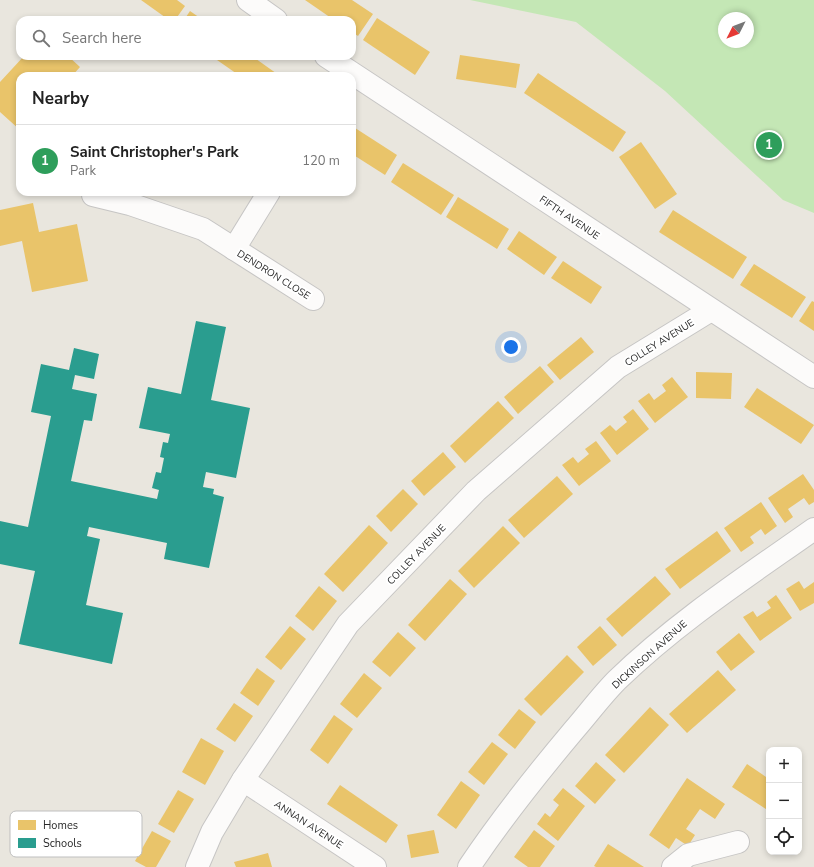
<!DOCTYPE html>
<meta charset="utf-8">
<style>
body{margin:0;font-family:"Nunito Sans",sans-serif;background:#f2f2f2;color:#222}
.controls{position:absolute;right:12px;bottom:12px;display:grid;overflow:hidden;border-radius:8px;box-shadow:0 2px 6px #0003}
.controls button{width:36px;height:36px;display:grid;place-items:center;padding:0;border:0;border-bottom:1px solid #e0e0e0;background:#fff;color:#222;font:20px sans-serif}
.compass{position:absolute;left:718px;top:12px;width:36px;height:36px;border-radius:50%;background:#fff;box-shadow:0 2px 6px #0003;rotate:228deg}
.you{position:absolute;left:511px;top:347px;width:14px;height:14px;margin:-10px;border:3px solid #fff;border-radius:50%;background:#1a73e8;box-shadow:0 0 0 6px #1a73e833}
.badge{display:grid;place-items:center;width:26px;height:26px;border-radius:50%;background:#0b8043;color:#fff;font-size:13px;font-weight:700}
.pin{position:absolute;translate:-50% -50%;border:2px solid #fff;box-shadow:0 1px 4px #0006}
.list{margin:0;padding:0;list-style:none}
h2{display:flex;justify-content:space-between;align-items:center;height:52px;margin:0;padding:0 16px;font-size:17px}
h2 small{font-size:13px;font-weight:400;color:#767676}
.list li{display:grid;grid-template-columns:26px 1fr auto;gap:12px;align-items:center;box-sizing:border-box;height:72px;padding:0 16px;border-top:1px solid #e0e0e0}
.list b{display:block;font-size:15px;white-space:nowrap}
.list p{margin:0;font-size:13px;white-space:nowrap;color:#767676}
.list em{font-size:13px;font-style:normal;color:#767676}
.icon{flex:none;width:22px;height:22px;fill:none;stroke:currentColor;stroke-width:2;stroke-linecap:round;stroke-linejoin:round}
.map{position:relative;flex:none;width:814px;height:867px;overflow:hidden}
.search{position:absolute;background:#fff;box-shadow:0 2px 6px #0003;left:16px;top:16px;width:340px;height:44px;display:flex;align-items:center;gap:10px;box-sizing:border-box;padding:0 14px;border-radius:12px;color:#767676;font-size:15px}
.panel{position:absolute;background:#fff;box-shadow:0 2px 6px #0003;left:16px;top:72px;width:340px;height:124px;border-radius:12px}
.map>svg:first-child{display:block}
.green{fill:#c4e7b5;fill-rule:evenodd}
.homes{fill:#e9c46a}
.schools{fill:#2a9d8f}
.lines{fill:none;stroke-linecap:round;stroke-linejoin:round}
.minor-casing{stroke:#c6c5c4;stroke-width:24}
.minor{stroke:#fcfbfa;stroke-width:22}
.labels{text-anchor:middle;stroke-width:4;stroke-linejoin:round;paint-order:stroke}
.street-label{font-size:10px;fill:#292929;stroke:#fff}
.key{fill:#fff;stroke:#bfbfbf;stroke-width:1}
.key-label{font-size:11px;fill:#292929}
</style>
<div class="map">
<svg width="814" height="867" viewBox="0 0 814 867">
<rect width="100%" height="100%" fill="#e9e6de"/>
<path class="green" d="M470,0H814V213L783,200L665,91L576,22ZM724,18H748V42H724Z"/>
<g class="homes">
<path d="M141,0H177L185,6L175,20H169Z"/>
<path d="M305,0H352L373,14L358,36L352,32V20H334Z"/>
<path d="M190,11L203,20H184Z"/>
<path d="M377,18L430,52L415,75L363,40Z"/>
<path d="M460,55L520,64L516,88L456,79Z"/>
<path d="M24,56H68L80,67L72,76H20V130L0,112V82Z"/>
<path d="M220,56H252L280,76H240L217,60Z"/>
<path d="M538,73L626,132L613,152L524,93Z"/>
<path d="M352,126L397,155L385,175L352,154Z"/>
<path d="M641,142L677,194L655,209L619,157Z"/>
<path d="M403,163L454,195L441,215L391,182Z"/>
<path d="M458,197L509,229L497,249L446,217Z"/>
<path d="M33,203L39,232L77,224L88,281L32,292L22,241L0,246V210Z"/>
<path d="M673,210L747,257L733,279L659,232Z"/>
<path d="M519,231L557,257L544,275L507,249Z"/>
<path d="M563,261L602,287L591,304L551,278Z"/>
<path d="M754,264L806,297L792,318L740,285Z"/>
<path d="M812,301L814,302V331L799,321Z"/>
<path d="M581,337L594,352L560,380L547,365Z"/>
<path d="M540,366L554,382L518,414L504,397Z"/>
<path d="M696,372L732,373L731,399L696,398Z"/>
<path d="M672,377L688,397L655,423L638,401L649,393L654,400L666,391L662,385Z"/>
<path d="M757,388L814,425L801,444L744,407Z"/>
<path d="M498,401L514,418L465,463L450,446Z"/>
<path d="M633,409L649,429L617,455L600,433L610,425L616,431L627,422L623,417Z"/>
<path d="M596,441L611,461L579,486L562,465L573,457L578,463L589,454L585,449Z"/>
<path d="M443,452L456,467L424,496L411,481Z"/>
<path d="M803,474L814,490V502L809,505L804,498L788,509L793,517L785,523L768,498Z"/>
<path d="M557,476L573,494L524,538L508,520Z"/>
<path d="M403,489L418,504L391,532L376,516Z"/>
<path d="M761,502L777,526L765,535L761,529L750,537L754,543L741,552L724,528Z"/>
<path d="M369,525L388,543L343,592L324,574Z"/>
<path d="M503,526L520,543L474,588L458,571Z"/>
<path d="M717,531L731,551L680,589L665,569Z"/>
<path d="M655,576L671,594L622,637L606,619Z"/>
<path d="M450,579L467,594L425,641L408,625Z"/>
<path d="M799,581L804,589L814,582V603L800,611L786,589Z"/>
<path d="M319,586L337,601L313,631L295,616Z"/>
<path d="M776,595L792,618L760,641L743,617L753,611L757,617L771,608L767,602Z"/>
<path d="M290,626L306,639L281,670L265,657Z"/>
<path d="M600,626L617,645L593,666L577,647Z"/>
<path d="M398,632L416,648L390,677L372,662Z"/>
<path d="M739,633L755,652L731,671L716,652Z"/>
<path d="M567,655L584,672L541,716L524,699Z"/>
<path d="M257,668L275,681L258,706L240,693Z"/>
<path d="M718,670L736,690L687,733L669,714Z"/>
<path d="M364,673L382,688L357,718L340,704Z"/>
<path d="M234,703L253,716L235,742L216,729Z"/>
<path d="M650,707L669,725L624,773L605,755Z"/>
<path d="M519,709L536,722L515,749L498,735Z"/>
<path d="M334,715L353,729L328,764L310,750Z"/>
<path d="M201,738L224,751L205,785L182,772Z"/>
<path d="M492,742L508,754L484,785L468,772Z"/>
<path d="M596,762L616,780L595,804L575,786Z"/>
<path d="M747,764L769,779V811L732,787Z"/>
<path d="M687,778L725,804L715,819L700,809L686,829L695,835L688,846L676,838L669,849L649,835Z"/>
<path d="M461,781L480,795L456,829L437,815Z"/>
<path d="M340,785L398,825L386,843L327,804Z"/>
<path d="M563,788L585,806L558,841L537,824L545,813L550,817L559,805L553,800Z"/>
<path d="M178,790L194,799L174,833L158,824Z"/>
<path d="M434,830L439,853L411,858L407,835Z"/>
<path d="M534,830L555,846L540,867H528L514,857Z"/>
<path d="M152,831L171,841L156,867H146L135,861Z"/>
<path d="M608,844L644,867H596L594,866Z"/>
<path d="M268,853L272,867H236L234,862Z"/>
</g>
<path class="schools" d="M196,321L226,327L211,400L250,408L236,478L206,472L203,487L214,489L213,494L224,497L209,568L164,559L167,543L89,527L87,536L100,539L86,605L123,613L112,664L19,644L35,571L0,564V521L28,527L51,416L31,412L41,364L69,370L74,348L99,354L94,379L75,375L72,389L97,394L92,421L84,420L71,481L157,499L159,490L152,488L156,472L161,473L164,458L160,457L163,442L168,443L170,434L139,428L148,387L181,394Z"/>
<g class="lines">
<defs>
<g id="minor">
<path d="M248,0L276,20"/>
<path d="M326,56L814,377"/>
<path d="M93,195L130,204L203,229L313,299"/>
<path d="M234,249L269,192"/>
<path d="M243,780L375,867"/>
<path d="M197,867L212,832L243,780L348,624L476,491L618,367L711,310"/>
<path d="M469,867C501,819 537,774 574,730C588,714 602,695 617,680C677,622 746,577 814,529"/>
<path d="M673,867L688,855L738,842"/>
</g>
</defs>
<use href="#minor" class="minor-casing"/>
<use href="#minor" class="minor"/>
</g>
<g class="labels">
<g class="street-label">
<text transform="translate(570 217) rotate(34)" y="4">FIFTH AVENUE</text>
<text transform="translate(274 274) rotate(32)" y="4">DENDRON CLOSE</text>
<text transform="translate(659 342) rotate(-32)" y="4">COLLEY AVENUE</text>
<text transform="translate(416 554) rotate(-46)" y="4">COLLEY AVENUE</text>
<text transform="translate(649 654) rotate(-42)" y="4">DICKINSON AVENUE</text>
<text transform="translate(309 824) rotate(33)" y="4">ANNAN AVENUE</text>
</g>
</g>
<rect x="10" y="811" width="132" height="46" rx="6" class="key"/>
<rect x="18" y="820" width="18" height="10" fill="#e9c46a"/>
<rect x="18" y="838" width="18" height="10" fill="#2a9d8f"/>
<g class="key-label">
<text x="43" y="829">Homes</text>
<text x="43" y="847">Schools</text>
</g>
</svg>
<div class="controls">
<button>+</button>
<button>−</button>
<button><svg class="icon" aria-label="locate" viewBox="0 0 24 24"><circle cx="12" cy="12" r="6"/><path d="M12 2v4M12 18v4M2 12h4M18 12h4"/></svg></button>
</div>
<svg class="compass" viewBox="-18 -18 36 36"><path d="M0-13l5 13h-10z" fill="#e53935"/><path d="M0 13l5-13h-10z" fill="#767676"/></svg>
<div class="you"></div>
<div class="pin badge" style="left:769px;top:145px;background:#2e9e5b">1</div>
<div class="search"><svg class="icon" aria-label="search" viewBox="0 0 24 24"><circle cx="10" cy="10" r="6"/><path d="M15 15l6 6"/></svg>Search here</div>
<section class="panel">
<h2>Nearby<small></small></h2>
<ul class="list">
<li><span class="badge" style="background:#2e9e5b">1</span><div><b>Saint Christopher's Park</b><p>Park</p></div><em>120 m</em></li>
</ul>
</section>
</div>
